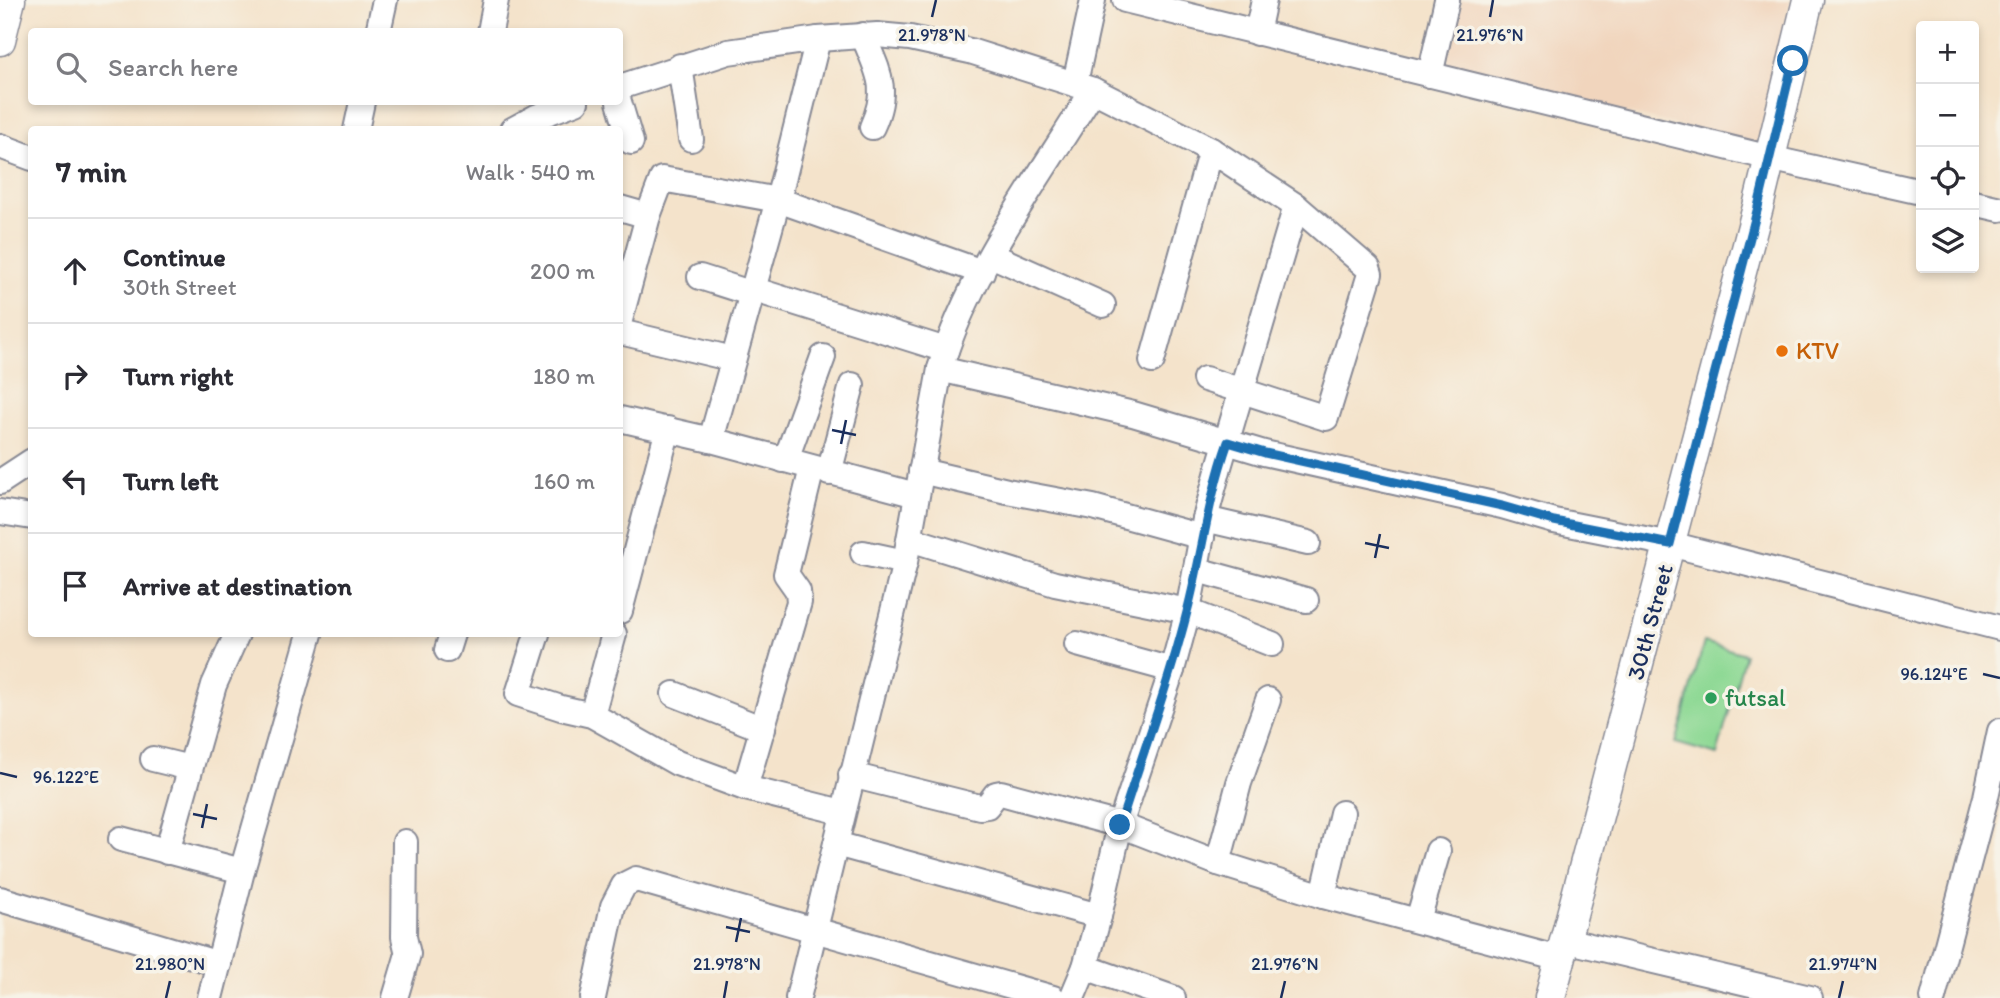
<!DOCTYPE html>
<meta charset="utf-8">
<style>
body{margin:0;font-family:Itim,sans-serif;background:#f2f2f3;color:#2b2b33}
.controls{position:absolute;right:21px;top:21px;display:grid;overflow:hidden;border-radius:7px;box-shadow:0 4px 10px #0003}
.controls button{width:63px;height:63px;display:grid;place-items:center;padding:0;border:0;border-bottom:2px solid #e1e1e2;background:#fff;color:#2b2b33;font:35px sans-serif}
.stop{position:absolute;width:21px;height:21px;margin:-16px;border:5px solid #1f6fb2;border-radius:50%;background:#fff}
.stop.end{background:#1f6fb2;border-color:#fff;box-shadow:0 2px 7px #0008}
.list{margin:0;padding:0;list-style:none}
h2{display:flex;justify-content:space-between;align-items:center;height:91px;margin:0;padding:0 28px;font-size:30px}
h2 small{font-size:23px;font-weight:400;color:#7c7c81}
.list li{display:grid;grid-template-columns:46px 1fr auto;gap:21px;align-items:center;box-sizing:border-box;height:105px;padding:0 28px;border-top:2px solid #e1e1e2}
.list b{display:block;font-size:26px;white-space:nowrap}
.list p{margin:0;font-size:23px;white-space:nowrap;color:#7c7c81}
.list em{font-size:23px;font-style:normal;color:#7c7c81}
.icon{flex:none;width:38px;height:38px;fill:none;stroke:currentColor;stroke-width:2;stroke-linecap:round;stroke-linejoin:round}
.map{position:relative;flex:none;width:2000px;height:998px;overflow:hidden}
.search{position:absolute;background:#fff;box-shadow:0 4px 10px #0003;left:28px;top:28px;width:595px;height:77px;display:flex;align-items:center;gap:18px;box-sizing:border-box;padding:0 24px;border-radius:7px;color:#7c7c81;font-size:26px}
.panel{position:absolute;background:#fff;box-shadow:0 4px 10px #0003;left:28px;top:126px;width:595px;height:511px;border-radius:7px}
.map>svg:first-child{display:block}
.built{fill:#f1d5bd}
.pitch{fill:#8fd995;stroke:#55847a;stroke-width:2}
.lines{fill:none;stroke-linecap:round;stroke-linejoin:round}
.minor-casing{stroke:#888994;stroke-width:28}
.major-casing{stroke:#888994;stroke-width:33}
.minor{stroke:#fff;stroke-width:24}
.major{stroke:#fff;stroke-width:30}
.route{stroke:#1f6fb2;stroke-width:9}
.ticks{fill:none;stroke:#1b2f5e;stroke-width:2.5}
.food-dot{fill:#e8710a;stroke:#f7f3e8;stroke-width:2.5}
.leisure-dot{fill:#2e9e5b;stroke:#f7f3e8;stroke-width:2.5}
.labels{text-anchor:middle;stroke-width:7;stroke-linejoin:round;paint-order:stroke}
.food-label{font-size:24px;fill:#c56008;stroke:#f7f3e8;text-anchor:start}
.street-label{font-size:24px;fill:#1b2f5e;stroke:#f7f3e8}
.leisure-label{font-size:24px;fill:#27864d;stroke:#f7f3e8;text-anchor:start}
.ticks-label{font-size:18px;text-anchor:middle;fill:#1b2f5e;stroke:#f7f3e8;stroke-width:7;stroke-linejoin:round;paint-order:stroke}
</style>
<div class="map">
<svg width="2000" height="998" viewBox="0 0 2000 998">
<rect width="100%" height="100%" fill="#f7f3e8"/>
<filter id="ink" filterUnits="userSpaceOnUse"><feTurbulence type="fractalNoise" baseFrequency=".0143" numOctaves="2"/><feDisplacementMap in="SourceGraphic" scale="14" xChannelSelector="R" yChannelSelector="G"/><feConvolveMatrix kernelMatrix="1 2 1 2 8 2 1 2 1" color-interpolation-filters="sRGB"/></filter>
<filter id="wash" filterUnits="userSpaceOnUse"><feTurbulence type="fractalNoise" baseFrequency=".00686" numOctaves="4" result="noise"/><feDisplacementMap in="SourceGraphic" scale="28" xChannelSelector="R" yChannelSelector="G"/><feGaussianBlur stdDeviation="1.57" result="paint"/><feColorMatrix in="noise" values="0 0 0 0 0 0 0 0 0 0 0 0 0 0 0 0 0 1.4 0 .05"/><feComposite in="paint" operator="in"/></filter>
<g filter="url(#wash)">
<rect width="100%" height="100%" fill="#f4e3cb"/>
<path class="built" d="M1462,0H1790L1758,144L1446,70Z"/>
<path class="pitch" d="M1704,642L1745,654L1717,755L1676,743Z"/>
</g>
<g filter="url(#ink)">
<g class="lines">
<defs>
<g id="minor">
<path d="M1125,0L1787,162L1921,192"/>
<path d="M378,32L385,0"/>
<path d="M490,32L496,0"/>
<path d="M1257,33L1264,0"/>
<path d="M863,35C878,72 890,88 872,127"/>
<path d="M680,66L691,139"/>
<path d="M1430,75L1447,0"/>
<path d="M1075,83L1093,0"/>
<path d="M620,87L728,52L818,39L877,35L910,38L970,51L1093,90L1211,150L1296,206L1368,268L1370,274L1326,418L1205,379"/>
<path d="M619,102L631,142"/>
<path d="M356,130L362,102"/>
<path d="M512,130L536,117L576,102"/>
<path d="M0,146L32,158"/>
<path d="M1974,203L2000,209"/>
<path d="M620,208L648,216"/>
<path d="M991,255L1103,305"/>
<path d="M700,277L750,293"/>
<path d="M752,289L946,350"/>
<path d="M620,320L648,216L662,179L778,200L982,272"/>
<path d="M620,332L733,359"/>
<path d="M1152,361L1211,150"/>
<path d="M940,369L1133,414L1264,453L1502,506L1554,521L1670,544L2000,628"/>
<path d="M620,419L711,440L916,495"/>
<path d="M711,440L778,200L818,39"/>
<path d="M783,460L790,448L823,357"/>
<path d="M921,471L1007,491L1093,507L1202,537"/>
<path d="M829,473L852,385"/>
<path d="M0,482L32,461"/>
<path d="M0,512L32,517"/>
<path d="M1205,519L1308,543"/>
<path d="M910,539L1055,584L1188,611L1272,644"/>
<path d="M863,553L905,562"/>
<path d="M1197,570L1306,600"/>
<path d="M620,611L668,429"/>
<path d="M537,634L518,694L561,708L592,715L677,763L745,788L842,812"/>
<path d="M1077,644L1172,670"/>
<path d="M447,650L452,634"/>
<path d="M674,694L763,729"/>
<path d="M592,715L614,634"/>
<path d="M153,759L190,768"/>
<path d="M851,775L980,807L987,806L996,794L1001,793L1120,825L1218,863L1323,896L1560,959"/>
<path d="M745,788L799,602L798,591L786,574L812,468"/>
<path d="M121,839L242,871"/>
<path d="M836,844L1099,916"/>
<path d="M167,852L214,685L237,634"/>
<path d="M1218,863L1239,783L1268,700"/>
<path d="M1323,896L1342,813"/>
<path d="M0,899L219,964"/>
<path d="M1418,920L1438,851"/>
<path d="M1565,940L1810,998"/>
<path d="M1085,967L1173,998"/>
<path d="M210,998L242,871L310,634"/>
<path d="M395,998L408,954L404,937L405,842"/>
<path d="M593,998L613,906L624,885L636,879L1053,998"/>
<path d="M798,998L905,562L940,369C969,271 1040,177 1093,90"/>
<path d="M1072,998L1085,967L1099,916L1120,825L1172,670L1188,611L1205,519L1219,467L1296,206"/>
<path d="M1933,998L1986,797L2000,731"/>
</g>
<g id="major">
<path d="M0,40L10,0"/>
<path d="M1550,998L1758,207L1808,0"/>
</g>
</defs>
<use href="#minor" class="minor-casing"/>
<use href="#major" class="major-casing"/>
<use href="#minor" class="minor"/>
<use href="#major" class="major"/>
</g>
</g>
<g class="lines" filter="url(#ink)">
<path class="route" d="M1120,825C1142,754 1169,685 1187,612C1202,555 1208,499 1228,442L1265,453L1502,506L1554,521L1670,544L1758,207L1793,61"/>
</g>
<path class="ticks" d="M932,17L936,0M1490,17L1493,0M832,430L856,435M841,444L846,420M1365,543L1389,548M1375,558L1380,534M1983,674L2000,678M0,773L17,777M193,814L217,819M202,828L207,804M726,927L750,932M736,942L741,918M166,998L170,981M724,998L727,981M1281,998L1285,981M1839,998L1843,981"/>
<circle class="food-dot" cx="1782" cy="351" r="7"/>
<circle class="leisure-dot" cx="1711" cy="698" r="7"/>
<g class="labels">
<g class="food-label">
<text x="1796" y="359">KTV</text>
</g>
<g class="street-label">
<text transform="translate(1650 622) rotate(-75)" y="8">30th Street</text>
</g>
<g class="leisure-label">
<text x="1725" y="706">futsal</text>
</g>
</g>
<g class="ticks-label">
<text x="932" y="41">21.978°N</text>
<text x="1490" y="41">21.976°N</text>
<text x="1934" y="680">96.124°E</text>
<text x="66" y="783">96.122°E</text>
<text x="170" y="970">21.980°N</text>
<text x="727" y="970">21.978°N</text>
<text x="1285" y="970">21.976°N</text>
<text x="1843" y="970">21.974°N</text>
</g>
</svg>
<div class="controls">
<button>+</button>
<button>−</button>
<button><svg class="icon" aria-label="locate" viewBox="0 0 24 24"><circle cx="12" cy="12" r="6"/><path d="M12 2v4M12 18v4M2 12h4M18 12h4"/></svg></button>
<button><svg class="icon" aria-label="layers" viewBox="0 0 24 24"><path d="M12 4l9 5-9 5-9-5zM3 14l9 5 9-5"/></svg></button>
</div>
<div class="stop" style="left:1793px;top:61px"></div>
<div class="stop end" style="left:1120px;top:825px"></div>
<div class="search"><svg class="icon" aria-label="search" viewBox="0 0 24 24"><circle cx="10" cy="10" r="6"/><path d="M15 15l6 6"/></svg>Search here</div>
<section class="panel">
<h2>7 min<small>Walk · 540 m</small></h2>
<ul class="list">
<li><svg class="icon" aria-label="ahead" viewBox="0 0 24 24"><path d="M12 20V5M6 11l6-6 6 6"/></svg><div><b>Continue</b><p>30th Street</p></div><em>200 m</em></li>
<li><svg class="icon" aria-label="right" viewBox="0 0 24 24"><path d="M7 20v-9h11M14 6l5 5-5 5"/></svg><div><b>Turn right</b></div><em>180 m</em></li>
<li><svg class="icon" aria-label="left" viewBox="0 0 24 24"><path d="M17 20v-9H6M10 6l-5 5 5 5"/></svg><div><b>Turn left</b></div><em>160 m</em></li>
<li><svg class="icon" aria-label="arrive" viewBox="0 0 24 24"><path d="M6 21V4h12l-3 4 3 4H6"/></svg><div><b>Arrive at destination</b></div></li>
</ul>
</section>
</div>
